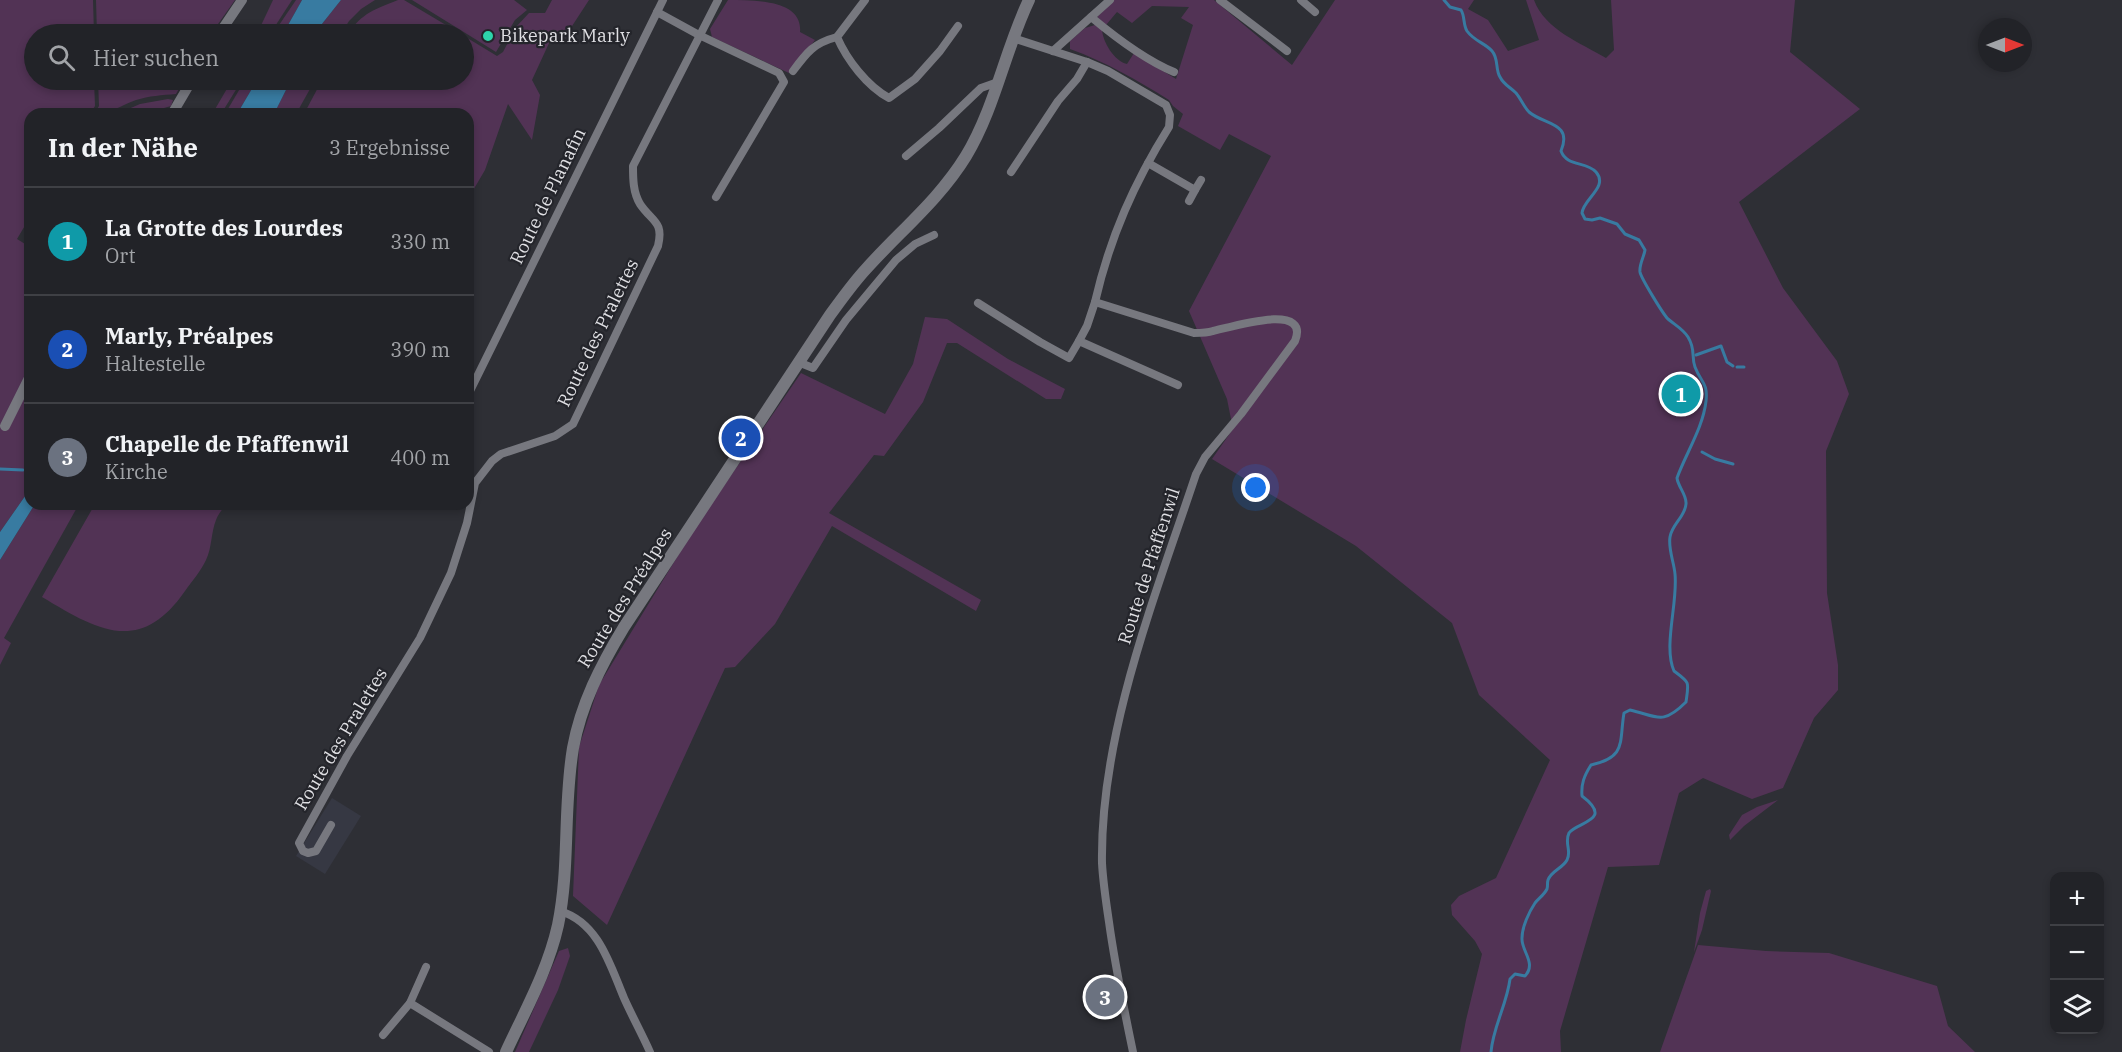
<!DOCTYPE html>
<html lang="de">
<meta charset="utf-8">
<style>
body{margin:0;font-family:"IBM Plex Serif",serif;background:#2a2b30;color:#f1f3f6}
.controls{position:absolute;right:18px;bottom:18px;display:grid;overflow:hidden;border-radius:12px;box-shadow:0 3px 9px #0003}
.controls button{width:54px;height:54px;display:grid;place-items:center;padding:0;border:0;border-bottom:2px solid #3f4045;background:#222328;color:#f1f3f6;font:30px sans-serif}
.compass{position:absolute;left:1978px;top:18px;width:54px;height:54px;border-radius:50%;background:#222328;box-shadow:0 3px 9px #0003;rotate:90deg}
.you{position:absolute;left:1256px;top:488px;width:21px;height:21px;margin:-15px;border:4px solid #fff;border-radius:50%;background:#1a73e8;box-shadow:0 0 0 9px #1a73e833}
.badge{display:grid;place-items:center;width:39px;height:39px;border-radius:50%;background:#ea580c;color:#fff;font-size:20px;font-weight:700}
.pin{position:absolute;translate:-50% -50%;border:3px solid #fff;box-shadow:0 2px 6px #0006}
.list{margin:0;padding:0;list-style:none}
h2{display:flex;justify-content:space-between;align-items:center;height:78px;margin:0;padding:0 24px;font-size:26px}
h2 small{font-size:20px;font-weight:400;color:#a2a4a8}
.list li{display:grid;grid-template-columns:39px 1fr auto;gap:18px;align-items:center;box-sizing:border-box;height:108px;padding:0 24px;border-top:2px solid #3f4045}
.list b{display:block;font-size:22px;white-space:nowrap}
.list p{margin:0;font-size:20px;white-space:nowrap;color:#a2a4a8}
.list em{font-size:20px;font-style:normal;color:#a2a4a8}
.icon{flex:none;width:33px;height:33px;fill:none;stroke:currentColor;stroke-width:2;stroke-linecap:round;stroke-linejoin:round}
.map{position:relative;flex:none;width:2122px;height:1052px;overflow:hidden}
.search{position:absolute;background:#222328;box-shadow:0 3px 9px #0003;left:24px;top:24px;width:450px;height:66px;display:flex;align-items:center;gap:15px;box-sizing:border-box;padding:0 21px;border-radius:33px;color:#a2a4a8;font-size:22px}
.panel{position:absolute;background:#222328;box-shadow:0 3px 9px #0003;left:24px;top:108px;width:450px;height:402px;border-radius:18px}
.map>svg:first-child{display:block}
.built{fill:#363843}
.green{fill:#523355}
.water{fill:#387ba1}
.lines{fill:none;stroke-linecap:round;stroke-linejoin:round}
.stream{stroke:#387ba1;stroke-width:3}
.minor{stroke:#77787f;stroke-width:8}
.tertiary{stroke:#77787f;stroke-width:10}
.secondary{stroke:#77787f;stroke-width:12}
.poi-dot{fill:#2dd4ab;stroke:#24252b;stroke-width:2}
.labels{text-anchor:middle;stroke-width:4.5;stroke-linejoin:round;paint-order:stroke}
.poi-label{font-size:18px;fill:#dfdfe3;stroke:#24252b;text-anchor:start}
.street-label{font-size:18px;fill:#dfdfe3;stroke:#24252b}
</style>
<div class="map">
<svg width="2122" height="1052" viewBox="0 0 2122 1052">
<rect width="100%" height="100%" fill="#2e2f35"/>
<path class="built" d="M332,798L361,816L325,874L296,856Z"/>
<g class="green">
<path d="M0,0H93L94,34H34V80H94L95,106L90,114H30V217L17,239L30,247V489L0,532Z"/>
<path d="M96,0H235L211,34H97Z"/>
<path d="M273,0H292L270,34H257Z"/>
<path d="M296,0H302L283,34H273Z"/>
<path d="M341,0H375L361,9L349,21L341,34H314Z"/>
<path d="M398,0H404L461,34H348C362,13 375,9 398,0Z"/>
<path d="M412,0H514L527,10L515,20L496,52Z"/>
<path d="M552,0H589L561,43L550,41L532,80L540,95L532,140L508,104L485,170L468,199V114H304L322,80H464V36L497,56L503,52L516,27L529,13H545Z"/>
<path d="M728,0C757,0 803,0 800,32L815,40L789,73L712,37L710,29Z"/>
<path d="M1113,0H1214L1292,65L1335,0H1474L1468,9L1488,20L1508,51L1539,40L1526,0H1534C1545,30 1581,43 1606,58L1614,50L1611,0H1795L1790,52L1860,109L1739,202L1783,288L1837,361L1849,394L1826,451L1827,593L1838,665V690L1814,718L1783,788L1752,799L1703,778L1679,793L1659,865L1608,867L1560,1031L1561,1052H1460L1466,1020L1482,954L1475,941L1452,915L1451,905L1459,896L1496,878L1550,760L1479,695L1452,623L1356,546L1212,459L1233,429L1227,399L1189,311L1271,156L1229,134L1220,150L1178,126L1183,114L1173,106L1169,100C1137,80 1106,62 1070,49V41L1085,28L1095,25L1102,30C1103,42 1114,61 1127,64L1134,53L1176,79L1193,25L1181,18L1189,7L1152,6L1132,23L1117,12L1106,25L1097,17Z"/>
<path d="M98,80H184L176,94C162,95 149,96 136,100C122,105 109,114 94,114L99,106Z"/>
<path d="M232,80H242L221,114H214L208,111L210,109L214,111Z"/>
<path d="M245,80H257L237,114H225Z"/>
<path d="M291,80H315L296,114H274Z"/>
<path d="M168,99L173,100L171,106L143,114H117L140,104Z"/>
<path d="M925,317L947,319L1008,359L1065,389L1061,399H1046L957,343H947L923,402L884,456L874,455L829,513L981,600L976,611L832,526L775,624L735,667L725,668L607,925L573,896L579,747L599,685L693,531L801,373L885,414L913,364Z"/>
<path d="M35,504H79L4,638L11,643L0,665V560Z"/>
<path d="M95,504H226C223,509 218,514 216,520C211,532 212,548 206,560C201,571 192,581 185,591C140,656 97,630 42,597Z"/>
<path d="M1778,800L1744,826L1730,840L1729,835L1742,815L1757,807Z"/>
<path d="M1710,889L1711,891L1702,930L1694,952L1700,913L1706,891Z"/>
<path d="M1698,945L1766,951L1829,953L1937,986L1948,1026L1975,1052H1983H1660Z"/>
<path d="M568,948L570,956L558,990L529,1052H515L559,951Z"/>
</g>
<g class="water">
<path d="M302,0H341L314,34H283Z"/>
<path d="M257,80H291L274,114H237Z"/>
<path d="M30,489V504H35L0,560V532Z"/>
</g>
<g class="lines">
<g class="stream">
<path d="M1444,0L1450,7L1461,10C1465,16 1463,25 1467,31C1474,41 1485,43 1492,51C1499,59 1495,69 1500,77C1504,85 1510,87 1516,93C1521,99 1524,107 1529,112C1544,125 1573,122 1561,151C1567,167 1586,161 1596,172C1609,187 1583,199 1582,213L1585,219L1592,220L1600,218L1617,224L1625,234L1639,240L1645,250C1644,257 1639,264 1640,272C1641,278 1663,314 1668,319C1675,325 1683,329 1688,337C1696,350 1691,356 1695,367C1701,383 1708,382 1706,401C1703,428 1686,453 1677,478C1678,487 1687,495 1686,504C1685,517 1672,524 1670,537C1668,549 1674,562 1675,574C1678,603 1663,646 1674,671C1690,683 1689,681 1686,702C1662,726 1657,716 1630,710L1624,713C1619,742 1627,757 1591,765C1584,776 1581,784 1582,796C1615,821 1576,822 1569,833C1564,843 1572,851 1567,860C1563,868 1551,871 1548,880C1547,883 1548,886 1547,889C1544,895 1539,898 1535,903C1529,912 1522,927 1522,938C1521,951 1537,963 1525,976L1515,974L1510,979C1507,1004 1493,1027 1491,1052"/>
<path d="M1696,355L1721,346L1727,362L1733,366"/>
<path d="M1737,367H1744"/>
<path d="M1702,452L1715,459L1733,464"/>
<path d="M0,469L23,470"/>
</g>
<g class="minor">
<path d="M865,0L837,37C847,60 867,86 889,98L915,79L940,51L958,26"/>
<path d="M1220,0L1287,51"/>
<path d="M1301,0L1315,12"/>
<path d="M657,12L699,35L779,73L784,82L716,197"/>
<path d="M1091,17C1115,37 1145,60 1174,72"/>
<path d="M1013,38L1087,62L1108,71L1166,105L1170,115L1169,127C1134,183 1110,237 1095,302L1194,333C1201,333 1207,333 1213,331C1228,328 1311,301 1295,341L1241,414L1205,457L1196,474C1155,597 1100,733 1102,863C1103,882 1106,902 1109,922C1115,966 1124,1009 1133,1052"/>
<path d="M1053,51L1110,0"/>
<path d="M793,71C807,52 814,43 837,37"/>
<path d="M906,156L939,128L981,88L998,82"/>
<path d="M1148,163L1195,190L1201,180"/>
<path d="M1011,172L1058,101L1077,79L1087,62"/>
<path d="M1189,201L1195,190"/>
<path d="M1095,302L1087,326L1079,341L1178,385"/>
<path d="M978,303L1040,342L1069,358L1079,341"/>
<path d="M798,362L813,368L846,320L896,260L915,244L934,235"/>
<path d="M468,395L663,0"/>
<path d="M331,825L316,851L308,853L303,851L299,843L347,756L420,638L451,573L467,523L475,483L492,461L501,454L555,436L573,424L658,246C664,221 652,222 640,204C633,192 633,179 633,166L718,0"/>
<path d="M560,911C599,923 610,965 624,998C632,1016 642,1034 650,1052"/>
<path d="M410,1003L489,1052"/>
<path d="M383,1035L410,1003L426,967"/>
</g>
<g class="tertiary">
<path d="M219,34L242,0"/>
<path d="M172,114L192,80"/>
<path d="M5,426L30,376"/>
</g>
<path class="secondary" d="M506,1052C525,1011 548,970 558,925C570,867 563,807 573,748C581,704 601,665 624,627L830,315C841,300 853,283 866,269C900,231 939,200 966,156C995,108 1005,50 1029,0"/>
</g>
<circle class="poi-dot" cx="488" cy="36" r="6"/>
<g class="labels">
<g class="poi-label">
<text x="500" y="42">Bikepark Marly</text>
</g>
<g class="street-label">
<text transform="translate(548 196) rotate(-64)" y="6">Route de Planafin</text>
<text transform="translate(598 333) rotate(-64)" y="6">Route des Pralettes</text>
<text transform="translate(1149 566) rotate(-72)" y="6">Route de Pfaffenwil</text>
<text transform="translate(625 598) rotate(-58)" y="6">Route des Préalpes</text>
<text transform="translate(341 739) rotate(-59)" y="6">Route des Pralettes</text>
</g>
</g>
</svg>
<div class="controls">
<button>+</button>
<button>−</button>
<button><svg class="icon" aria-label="layers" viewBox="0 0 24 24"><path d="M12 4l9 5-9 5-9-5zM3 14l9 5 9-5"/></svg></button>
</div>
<svg class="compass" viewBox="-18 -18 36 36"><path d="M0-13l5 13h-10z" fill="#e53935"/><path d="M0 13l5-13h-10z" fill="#a2a4a8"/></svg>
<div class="you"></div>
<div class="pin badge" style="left:1681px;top:394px;background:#0f9aa8">1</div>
<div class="pin badge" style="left:741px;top:438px;background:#1a4fb4">2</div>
<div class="pin badge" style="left:1105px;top:997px;background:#6b7280">3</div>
<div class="search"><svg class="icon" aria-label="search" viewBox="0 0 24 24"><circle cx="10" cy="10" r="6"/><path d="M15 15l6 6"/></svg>Hier suchen</div>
<section class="panel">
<h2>In der Nähe<small>3 Ergebnisse</small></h2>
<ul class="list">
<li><span class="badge" style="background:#0f9aa8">1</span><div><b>La Grotte des Lourdes</b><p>Ort</p></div><em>330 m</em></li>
<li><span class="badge" style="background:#1a4fb4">2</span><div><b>Marly, Préalpes</b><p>Haltestelle</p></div><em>390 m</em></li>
<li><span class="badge" style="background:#6b7280">3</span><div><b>Chapelle de Pfaffenwil</b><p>Kirche</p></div><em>400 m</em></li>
</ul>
</section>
</div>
